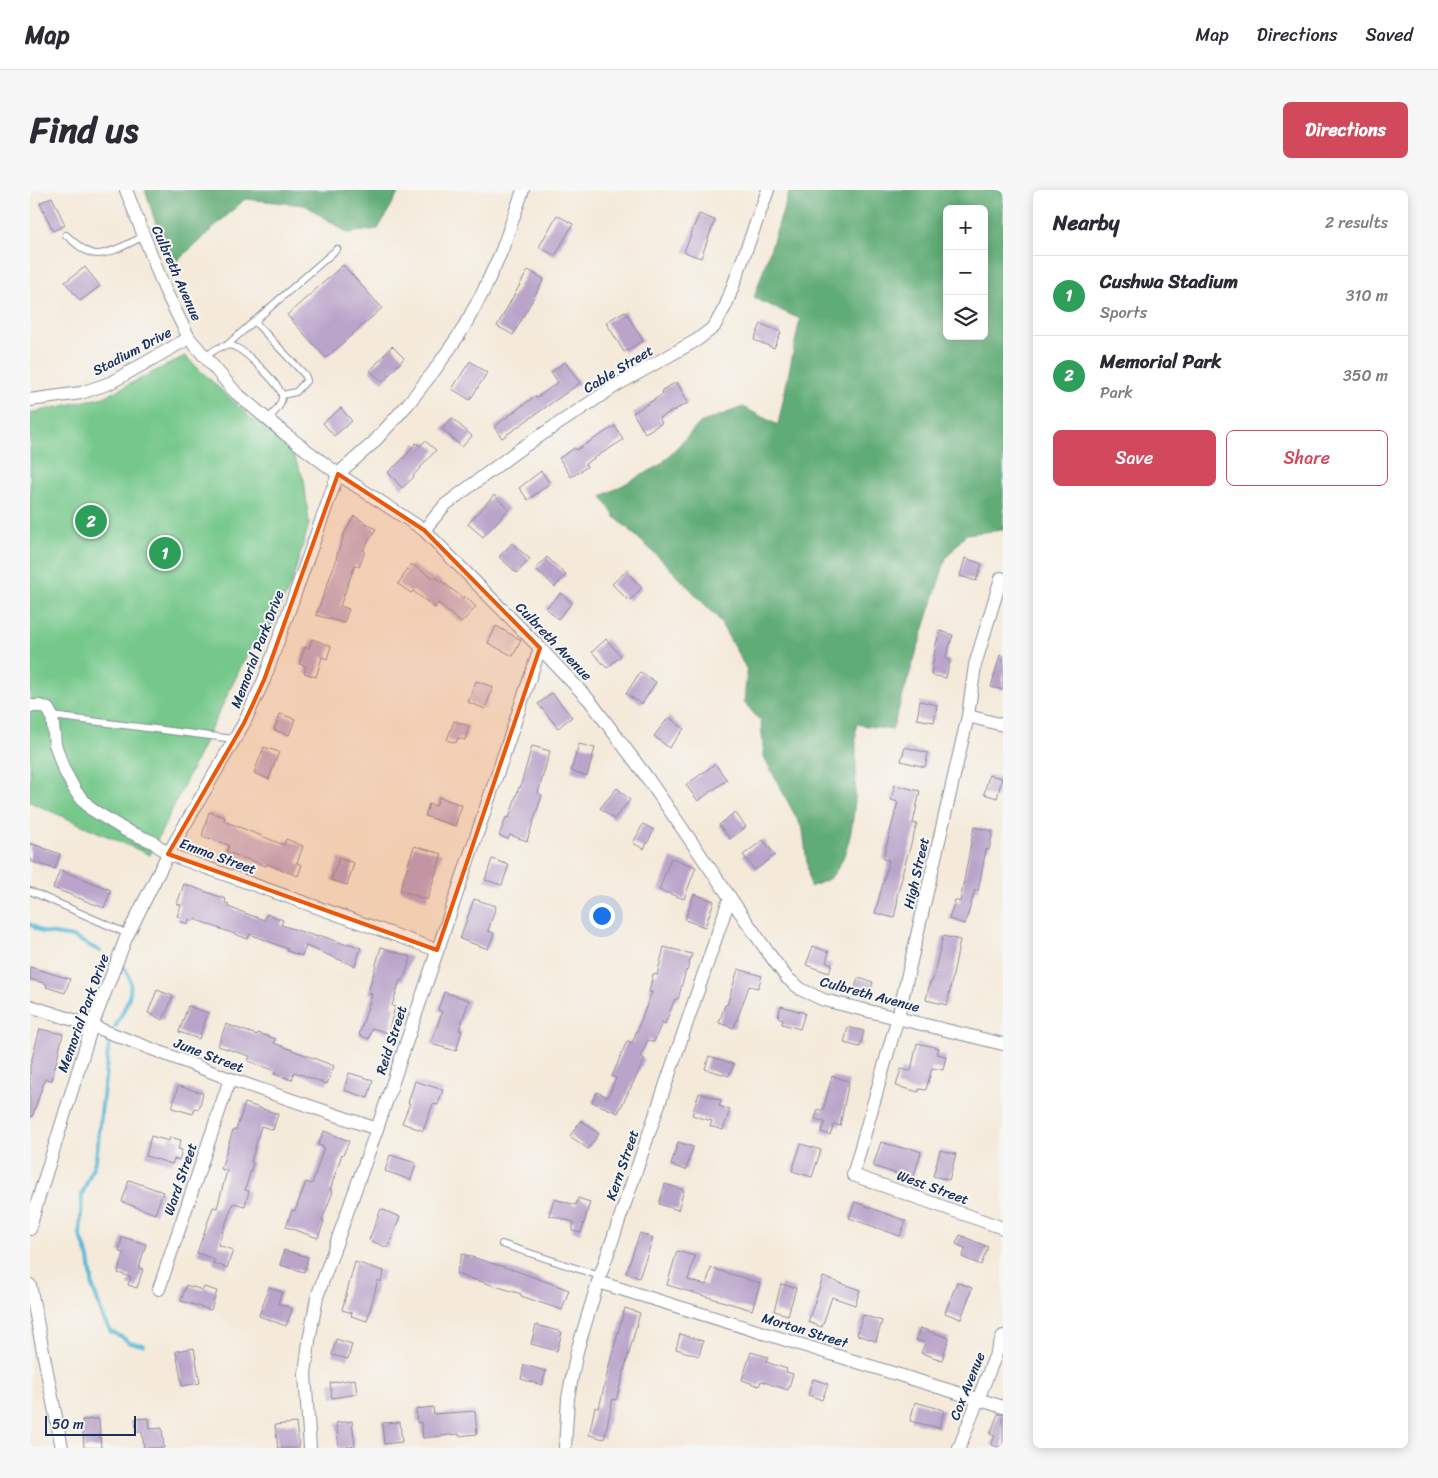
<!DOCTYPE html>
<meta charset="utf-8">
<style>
body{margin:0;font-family:Sriracha,sans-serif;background:#f7f7f7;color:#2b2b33}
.controls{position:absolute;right:15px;top:15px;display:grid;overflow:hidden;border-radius:8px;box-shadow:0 2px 12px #0003}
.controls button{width:45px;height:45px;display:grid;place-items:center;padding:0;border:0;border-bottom:1px solid #e1e1e2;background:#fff;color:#2b2b33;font:25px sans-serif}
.scale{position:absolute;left:15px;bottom:12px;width:91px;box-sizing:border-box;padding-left:5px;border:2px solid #1b2f5e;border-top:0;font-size:14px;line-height:18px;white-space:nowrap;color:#1b2f5e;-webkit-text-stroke:4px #f6f6f2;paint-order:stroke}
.you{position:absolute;left:571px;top:725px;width:18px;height:18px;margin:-12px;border:4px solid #fff;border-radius:50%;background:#1a73e8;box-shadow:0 0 0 8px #1a73e833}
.badge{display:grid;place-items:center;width:32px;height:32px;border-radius:50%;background:#d1495b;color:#fff;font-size:16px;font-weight:700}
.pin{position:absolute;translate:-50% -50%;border:2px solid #fff;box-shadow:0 1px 5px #0006}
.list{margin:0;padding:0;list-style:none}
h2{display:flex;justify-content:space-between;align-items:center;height:65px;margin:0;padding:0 20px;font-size:21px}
h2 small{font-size:16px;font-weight:400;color:#7c7c81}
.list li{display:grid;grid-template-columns:32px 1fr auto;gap:15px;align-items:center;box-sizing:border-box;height:80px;padding:0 20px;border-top:1px solid #e1e1e2}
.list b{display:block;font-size:19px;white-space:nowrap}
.list p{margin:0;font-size:16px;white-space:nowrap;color:#7c7c81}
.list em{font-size:16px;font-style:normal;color:#7c7c81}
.actions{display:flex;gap:10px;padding:15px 20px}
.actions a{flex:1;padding:11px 0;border:1px solid #d1495b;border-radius:8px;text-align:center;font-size:18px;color:#d1495b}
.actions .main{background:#d1495b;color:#fff}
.icon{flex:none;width:28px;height:28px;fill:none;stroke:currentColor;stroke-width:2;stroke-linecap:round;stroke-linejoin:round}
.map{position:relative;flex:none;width:973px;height:1258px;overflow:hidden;border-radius:8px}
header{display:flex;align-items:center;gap:30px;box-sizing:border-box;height:70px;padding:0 25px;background:#fff;border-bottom:1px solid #e1e1e2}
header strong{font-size:24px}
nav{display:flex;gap:28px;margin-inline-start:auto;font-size:18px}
.intro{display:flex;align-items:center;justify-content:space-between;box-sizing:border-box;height:120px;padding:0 30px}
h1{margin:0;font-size:35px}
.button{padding:12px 22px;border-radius:8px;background:#d1495b;color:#fff;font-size:18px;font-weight:700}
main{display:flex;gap:30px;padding:0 30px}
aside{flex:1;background:#fff;border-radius:8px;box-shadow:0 2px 12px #0003}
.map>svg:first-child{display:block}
.green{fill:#75c88a;stroke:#487c74}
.forest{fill:#60ac76;stroke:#3e6e6a;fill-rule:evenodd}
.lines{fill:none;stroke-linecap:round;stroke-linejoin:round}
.stream{stroke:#58b7d6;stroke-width:4}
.building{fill:#bba4ca}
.service-casing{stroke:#888c9c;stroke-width:8}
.minor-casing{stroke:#888c9c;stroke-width:14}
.service{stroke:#fff;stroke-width:6}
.minor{stroke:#fff;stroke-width:12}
.marked{fill:#e8590c;fill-opacity:0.2;stroke:#e8590c;stroke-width:4;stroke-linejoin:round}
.labels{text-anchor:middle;stroke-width:4;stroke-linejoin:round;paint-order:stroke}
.street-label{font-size:14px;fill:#1b2f5e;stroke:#f6f6f2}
</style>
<header>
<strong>Map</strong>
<nav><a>Map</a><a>Directions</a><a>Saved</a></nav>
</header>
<div class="intro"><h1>Find us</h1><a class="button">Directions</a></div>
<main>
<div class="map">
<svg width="973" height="1258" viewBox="0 0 973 1258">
<rect width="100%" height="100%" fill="#f6f6f2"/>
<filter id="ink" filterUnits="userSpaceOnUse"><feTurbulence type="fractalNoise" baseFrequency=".02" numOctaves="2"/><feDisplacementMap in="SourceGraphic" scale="10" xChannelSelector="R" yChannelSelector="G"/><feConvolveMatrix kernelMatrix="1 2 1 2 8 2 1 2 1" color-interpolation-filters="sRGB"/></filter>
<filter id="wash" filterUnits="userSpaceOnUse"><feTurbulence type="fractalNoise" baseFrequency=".0096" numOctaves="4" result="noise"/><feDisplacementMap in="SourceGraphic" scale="20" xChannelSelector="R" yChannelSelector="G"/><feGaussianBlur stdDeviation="1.12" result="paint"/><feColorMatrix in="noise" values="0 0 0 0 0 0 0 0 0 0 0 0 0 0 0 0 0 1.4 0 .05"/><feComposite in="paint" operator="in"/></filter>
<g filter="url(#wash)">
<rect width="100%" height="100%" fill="#f5eada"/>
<path class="green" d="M155,166L222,229L238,236L262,262L274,290L279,334L262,392L233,455L221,456L120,665L0,612V223L74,207Z"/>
<g class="forest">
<path d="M115,0H370L348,39L318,43L275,15L215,9L147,71L136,64Z"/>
<path d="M760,0H973V340L936,344L916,368L862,540L826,534C825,577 831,650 803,685C798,691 787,694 780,697L773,640L734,567L731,532L714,512L717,480L688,428L630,368L585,327L572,306L629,276L670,233L713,217L748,235L770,129L724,108ZM917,19H954V146H917Z"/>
</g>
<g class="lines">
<g class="stream">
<path d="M0,734L12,742L43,747L70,761"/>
<path d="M85,837C96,816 110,796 92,774"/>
<path d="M79,852L66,969L52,1005L50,1045L59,1068L63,1098L73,1127L81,1142L92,1147L100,1153L113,1155"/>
</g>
</g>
<g id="blocks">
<g class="building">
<path d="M22,7L35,35L23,41L10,13Z"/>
<path d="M669,24L685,30L671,68L654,62Z"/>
<path d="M527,25L543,34L525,66L509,57Z"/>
<path d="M313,75L352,118L296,168L257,125Z"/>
<path d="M55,77L70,96L50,111L35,92Z"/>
<path d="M498,80L514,89L483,145L467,136Z"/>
<path d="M595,121L613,151L594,162L576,132Z"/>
<path d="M731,134L751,142L744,158L724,150Z"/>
<path d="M362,156L374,168L353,192L340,181Z"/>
<path d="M440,171L457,183L440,210L422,199Z"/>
<path d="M535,172L550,193L472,248L464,237L505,206L506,208L528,192L521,182Z"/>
<path d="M647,192L658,213L629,228L632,233L615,243L603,223L633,204L632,200Z"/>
<path d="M311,218L322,231L304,246L293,233Z"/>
<path d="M422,228L442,246L432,257L412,239Z"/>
<path d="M585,236L593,250L555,274L557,277L541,287L529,268L545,258L546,260Z"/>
<path d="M395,251L406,260L383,286L384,287L372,298L358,282L374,268L386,253L390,256Z"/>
<path d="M511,281L520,293L498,310L489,298Z"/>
<path d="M464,305L479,319L453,347L438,334Z"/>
<path d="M324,326L346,339L333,360L335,361L329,377L325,375L310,416L319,419L314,433L286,425L307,368H306L313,348H312Z"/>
<path d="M482,353L500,369L487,383L469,367Z"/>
<path d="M517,367L536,385L525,397L506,379Z"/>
<path d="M935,368L952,374L946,391L930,386Z"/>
<path d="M381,374L405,389L406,387L433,408L435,406L446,417L431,433L408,413L405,418L383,401L381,403L368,394Z"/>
<path d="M596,381L612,398L599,411L582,394Z"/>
<path d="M531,403L542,413L528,429L516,418Z"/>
<path d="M466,436L491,450L483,466L458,453Z"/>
<path d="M910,441L923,445L915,469L920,470L916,488L901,485L906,454Z"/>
<path d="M282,449L301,456L297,469L292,467L286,487L274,483L276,476L269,474L275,457L279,458Z"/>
<path d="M576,449L591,466L577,478L562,462Z"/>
<path d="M970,465L973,466V500L961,497Z"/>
<path d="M610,482L626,492L612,514L596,504Z"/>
<path d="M446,491L463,497L455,519L438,512Z"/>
<path d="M522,503L542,527L528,538L508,514Z"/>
<path d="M890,511L907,515L904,532L887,529Z"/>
<path d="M250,524L265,529L259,545L244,540Z"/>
<path d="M639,527L654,539L639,558L624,546Z"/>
<path d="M424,531L439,536L435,550L428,548L426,553L417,550Z"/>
<path d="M549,554L565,558L557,586L541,581Z"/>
<path d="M502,556L520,561L508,603L512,605L497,651L480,645L478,649L469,646L476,627L479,628L489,597L490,598Z"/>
<path d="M234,557L249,562L239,589L224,583Z"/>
<path d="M875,557L898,563L895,577L871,571Z"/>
<path d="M685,574L697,590L668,611L656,595Z"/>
<path d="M959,585L972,588L967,608L954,604Z"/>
<path d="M865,595L890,601L883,633L887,634L872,684H873L866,710H868L864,728L845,723L859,670L853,669L868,612L861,610Z"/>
<path d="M587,598L600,610L584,629L570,618Z"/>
<path d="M409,607L432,615L425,636L395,626L399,614L406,616Z"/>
<path d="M179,622L195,627L194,631L254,655L256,649L273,656L267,673L272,675L268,686L237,674L236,676L197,662L199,655L172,646Z"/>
<path d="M705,622L716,637L700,649L689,635Z"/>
<path d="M613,634L624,640L614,659L603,653Z"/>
<path d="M944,637L963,641L959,660L956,659L948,701L945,700L935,734L919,729L925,710L930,712Z"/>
<path d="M733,650L745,665L725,680L713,665Z"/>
<path d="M0,653L30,664L25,679L0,671Z"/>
<path d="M384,656L412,664L397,710L370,700Z"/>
<path d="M309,668L324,673L317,695L301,690Z"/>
<path d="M641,668L666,677L654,709L629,700Z"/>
<path d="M462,669L479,675L472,695L455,690Z"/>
<path d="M30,680L81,700L74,718L23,698Z"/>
<path d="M154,694L196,709L195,713L199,714L198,717L234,730L237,724L253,730L251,735L288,747L289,745L317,755L318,753L331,758L325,776L276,756L272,766L257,761L258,759L220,744L218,749L164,729L163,731L159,729L158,734L149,731L150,727L147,726L151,715L147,714Z"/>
<path d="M664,704L684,711L675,737L655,730Z"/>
<path d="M444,709L466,716L458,741L464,743L458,759L430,749Z"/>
<path d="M913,746L930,750L917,815L896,810L900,792H902Z"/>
<path d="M783,756L799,762L796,772L802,774L799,783L776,775Z"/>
<path d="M351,757L381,767L373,791L370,790L362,816L365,817L358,843L342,838L339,849L329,845L342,804L338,803Z"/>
<path d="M634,757L662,764L657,781L656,780L648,809H645L635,834L632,832L624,852L618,850L610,867L615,869L588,923L562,912L567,902L578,907L586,888L582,886L597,851L602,853L622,802H619L623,784L627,785Z"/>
<path d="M0,777L40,789L35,803L16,797L17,794L0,789Z"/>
<path d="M708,779L732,786L728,798L719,796L704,838L689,833L695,815H697Z"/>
<path d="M828,788L843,792L839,806L824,802Z"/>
<path d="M127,800L143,806L133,830L118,823Z"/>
<path d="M414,802L439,810L429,840L432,841L426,861L401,854L412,822L408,820Z"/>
<path d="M158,816L178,823L169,849L149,842Z"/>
<path d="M751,816L775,823L770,839L752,834L753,829L748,827Z"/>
<path d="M196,834L227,845L228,843L246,849L244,853L304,876L297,894L264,882L262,890L244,884L246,881L218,871L220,866L188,856Z"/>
<path d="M818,837L834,841L830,857L814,853Z"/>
<path d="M10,839L33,844L22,890L15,889L2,927H0V876Z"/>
<path d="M887,853L909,858L907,864L916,866L913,880L902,878L896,900L889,899V902L866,896L871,879L881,881Z"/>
<path d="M679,866L704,874L699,886L675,879Z"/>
<path d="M319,883L343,890L338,908L314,900Z"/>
<path d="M802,886L819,891L810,936L804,934L800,945L791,942L795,932L785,929L788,919L793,921Z"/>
<path d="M385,891L413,900L408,915L403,914L393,941L372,933L380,913H378Z"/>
<path d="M148,896L173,903L169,919L165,918L163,924L142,918Z"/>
<path d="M669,903L691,910L689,916L700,920L693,940L680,936L682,931L662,925Z"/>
<path d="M215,913L248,924L243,940L231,936L221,972L223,973L215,1000L219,1001L215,1016L203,1013L188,1055L203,1060L197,1078L183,1073L184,1069L167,1063L183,1017L187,1018L197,981L191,979L203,940H206Z"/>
<path d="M551,930L569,944L558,959L540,946Z"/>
<path d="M294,941L319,951L313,965L312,964L300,1000L303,1002L292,1030L294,1031L288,1048L256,1037L262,1020L265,1021L276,992L282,994L294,957L288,955Z"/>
<path d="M121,946L139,951L140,947L151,950L148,959L152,960L149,970L144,969L142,974L116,966Z"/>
<path d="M648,952L663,957L656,980L641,975Z"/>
<path d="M851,952L876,959L877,957L891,962L883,989L843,976Z"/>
<path d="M771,954L791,960L782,987L762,981Z"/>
<path d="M910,960L926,964L919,990L903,986Z"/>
<path d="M360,965L386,973L381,990L355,981Z"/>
<path d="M99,990L133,1002L125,1024L92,1012Z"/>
<path d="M635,994L654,1000L648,1020L629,1014Z"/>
<path d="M548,1008L560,1012L551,1043L542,1041L544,1032L519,1025L524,1009L546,1015Z"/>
<path d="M825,1012L876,1031L870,1046L819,1028Z"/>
<path d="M351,1019L370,1027L358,1058L339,1050Z"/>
<path d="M610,1043L623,1048L609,1088L596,1083Z"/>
<path d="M930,1045L958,1057L951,1075L932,1067L936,1059L926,1054Z"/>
<path d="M92,1047L116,1054L109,1078L113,1079L107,1098L98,1095L101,1087L88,1083L94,1063L89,1062Z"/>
<path d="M254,1060L278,1067L274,1082L250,1075Z"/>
<path d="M647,1061L665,1066L658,1090L676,1095L681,1078L730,1093L722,1120L637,1095Z"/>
<path d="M432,1064L487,1081L539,1100L532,1120L491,1106V1104L426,1084Z"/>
<path d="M325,1072L354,1081L351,1092L348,1090L337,1131L321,1126L322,1123L312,1120Z"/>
<path d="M793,1087L830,1100L825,1115L802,1107L792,1137L778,1132Z"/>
<path d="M927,1092L942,1098L931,1129L915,1123Z"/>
<path d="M751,1094L766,1098L758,1125L744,1121Z"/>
<path d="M156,1095L173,1100L174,1097L187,1101L181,1120L151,1111Z"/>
<path d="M239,1097L252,1102L248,1113L262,1119L256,1136L229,1126Z"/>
<path d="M595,1118L610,1123L586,1210L583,1209L574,1249L559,1245L565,1217L569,1218L580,1172Z"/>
<path d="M833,1125L852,1131L846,1151L827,1145Z"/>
<path d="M506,1135L532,1142L527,1161L501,1154Z"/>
<path d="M890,1138L919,1148L912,1170L891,1163L895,1153L886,1150Z"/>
<path d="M650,1144L673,1151L669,1166L646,1159Z"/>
<path d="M306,1149L322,1154L318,1169L302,1165Z"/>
<path d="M164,1158L170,1193L152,1196L146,1161Z"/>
<path d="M721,1162L738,1167L736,1172L757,1179L756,1182L763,1184L758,1200L731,1191L729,1196L712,1190Z"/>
<path d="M494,1175L516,1181L512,1195L491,1189Z"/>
<path d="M325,1189L327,1204L302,1208L300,1193Z"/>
<path d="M783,1189L798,1194L792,1210L778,1205Z"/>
<path d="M885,1212L914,1220L909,1238L880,1231Z"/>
<path d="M403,1217L404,1224L445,1221L447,1244L429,1246V1244L393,1248L391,1232L387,1233L386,1219Z"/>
<path d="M968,1224L973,1225V1258L961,1255L965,1246L960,1244Z"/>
<path d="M119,1228L120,1239L132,1238L134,1258H114L112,1242H106L105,1229Z"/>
<path d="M69,1229L71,1258H54L52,1230Z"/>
<path d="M322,1231L325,1256L309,1258L306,1233Z"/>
<path d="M370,1232L372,1252L354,1254L352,1233Z"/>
<path d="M266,1233L269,1258H248L245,1235Z"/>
</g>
</g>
</g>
<g filter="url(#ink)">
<use href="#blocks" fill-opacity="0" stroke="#888c9c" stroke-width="1"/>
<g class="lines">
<defs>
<g id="service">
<path d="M36,45C44,52 55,63 66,64C79,65 102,52 114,46"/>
<path d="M224,131L275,185L277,190L266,202L252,205"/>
<path d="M197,155L307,59"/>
<path d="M176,167C182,162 188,156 196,156C200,155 204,156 207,158C217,163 253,197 252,207C252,216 243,223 238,230"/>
<path d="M22,526L204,549"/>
<path d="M0,701L98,744"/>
<path d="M472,1054L570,1086"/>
</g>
<g id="minor">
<path d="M96,0L135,100L159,148L206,203L254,243L308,284L394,340L510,458L560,511L616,586L737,761L757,788L772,800L794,810L973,854"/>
<path d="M0,210L51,203L80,193L159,148"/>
<path d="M394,340L415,315L487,261L587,195L667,150L684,137L696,115L738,0"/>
<path d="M971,388L945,475L938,526L868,827L823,985L973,1038"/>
<path d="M0,516H11L18,519L22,526L25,554L33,578L46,602L61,619L95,640L123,652L138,664L407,760"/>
<path d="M938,526L973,535"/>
<path d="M0,816L62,836L200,889L347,939"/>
<path d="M0,1039L6,1016L62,836L96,748L138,664L214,533L234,490L308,284L343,253L378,214L404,181L431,142L452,104L472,60L493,0"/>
<path d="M568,1092L973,1217"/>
<path d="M0,1095L32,1258"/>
<path d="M129,1099L200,889"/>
<path d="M280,1258L275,1184L279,1151L287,1107L347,939L510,458"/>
<path d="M535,1258L538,1208L547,1161L568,1092L700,707"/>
<path d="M929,1258L973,1146"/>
</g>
</defs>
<use href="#service" class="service-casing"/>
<use href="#minor" class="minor-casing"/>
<use href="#service" class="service"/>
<use href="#minor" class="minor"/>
</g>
</g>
<path class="marked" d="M308,284L394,340L510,458L407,760L138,664L214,533L234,490Z"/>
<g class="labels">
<g class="street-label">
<text transform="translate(147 83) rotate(66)" y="5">Culbreth Avenue</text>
<text transform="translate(102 161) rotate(-28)" y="5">Stadium Drive</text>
<text transform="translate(588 179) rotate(-31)" y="5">Cable Street</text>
<text transform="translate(524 451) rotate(46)" y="5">Culbreth Avenue</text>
<text transform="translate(227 459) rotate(-69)" y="5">Memorial Park Drive</text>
<text transform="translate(188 666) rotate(20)" y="5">Emma Street</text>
<text transform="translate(886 683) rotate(-77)" y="5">High Street</text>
<text transform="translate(840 804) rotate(15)" y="5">Culbreth Avenue</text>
<text transform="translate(53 823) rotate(-70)" y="5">Memorial Park Drive</text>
<text transform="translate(361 850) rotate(-72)" y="5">Reid Street</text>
<text transform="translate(179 865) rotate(21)" y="5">June Street</text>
<text transform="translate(592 975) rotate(-71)" y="5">Kern Street</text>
<text transform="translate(150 989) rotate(-71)" y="5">Ward Street</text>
<text transform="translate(903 997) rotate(20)" y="5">West Street</text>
<text transform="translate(775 1140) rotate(17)" y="5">Morton Street</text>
<text transform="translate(937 1196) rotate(-68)" y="5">Cox Avenue</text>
</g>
</g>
</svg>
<div class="controls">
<button>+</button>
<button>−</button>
<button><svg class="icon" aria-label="layers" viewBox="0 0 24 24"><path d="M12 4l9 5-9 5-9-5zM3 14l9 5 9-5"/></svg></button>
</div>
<div class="scale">50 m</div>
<div class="you"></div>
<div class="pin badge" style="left:135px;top:363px;background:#2e9e5b">1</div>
<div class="pin badge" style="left:61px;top:331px;background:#2e9e5b">2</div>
</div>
<aside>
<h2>Nearby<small>2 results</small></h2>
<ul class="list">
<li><span class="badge" style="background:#2e9e5b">1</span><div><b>Cushwa Stadium</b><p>Sports</p></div><em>310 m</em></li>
<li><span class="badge" style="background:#2e9e5b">2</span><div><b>Memorial Park</b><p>Park</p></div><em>350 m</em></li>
</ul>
<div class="actions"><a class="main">Save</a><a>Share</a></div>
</aside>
</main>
